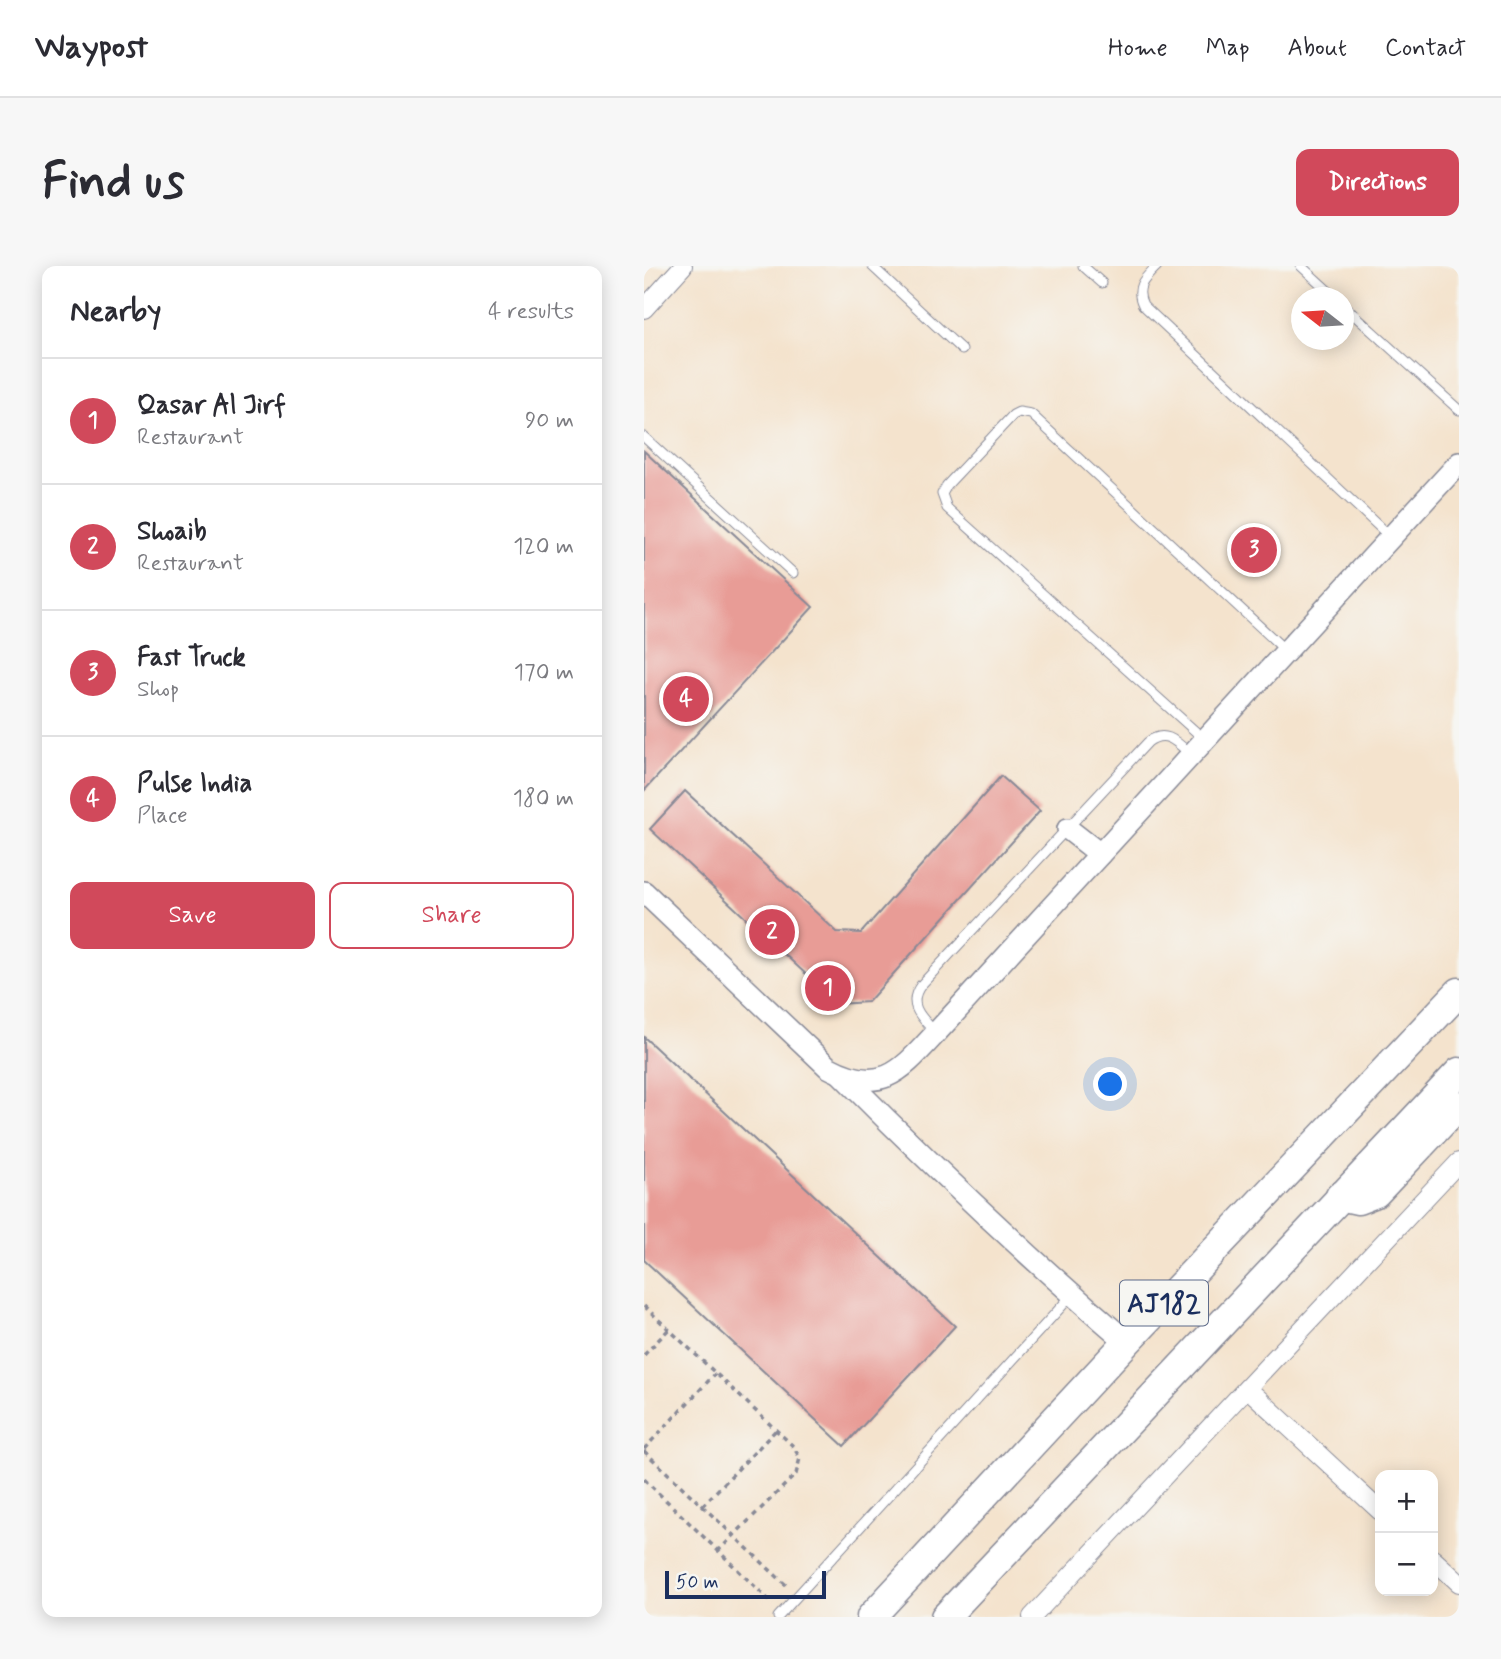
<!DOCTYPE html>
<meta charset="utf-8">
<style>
body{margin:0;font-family:Mynerve,sans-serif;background:#f7f7f7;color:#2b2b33}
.controls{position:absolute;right:21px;bottom:21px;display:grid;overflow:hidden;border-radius:14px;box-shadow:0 4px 18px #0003}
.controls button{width:63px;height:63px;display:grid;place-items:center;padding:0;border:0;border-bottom:2px solid #e1e1e2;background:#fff;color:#2b2b33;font:35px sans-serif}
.compass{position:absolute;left:647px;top:21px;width:63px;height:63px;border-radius:50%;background:#fff;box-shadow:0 4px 18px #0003;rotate:287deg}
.scale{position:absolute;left:21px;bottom:18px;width:161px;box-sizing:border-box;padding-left:7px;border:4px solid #1b2f5e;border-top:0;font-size:19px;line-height:24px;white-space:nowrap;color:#1b2f5e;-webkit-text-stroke:5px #f6f6f2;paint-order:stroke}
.you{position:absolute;left:467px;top:819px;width:24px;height:24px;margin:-18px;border:5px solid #fff;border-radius:50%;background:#1a73e8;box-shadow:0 0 0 10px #1a73e833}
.badge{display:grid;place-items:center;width:46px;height:46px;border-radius:50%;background:#d1495b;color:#fff;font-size:23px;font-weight:700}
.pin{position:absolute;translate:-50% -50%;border:4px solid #fff;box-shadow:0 2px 7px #0006}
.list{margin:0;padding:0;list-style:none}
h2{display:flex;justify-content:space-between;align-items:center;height:91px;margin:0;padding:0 28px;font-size:30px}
h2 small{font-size:23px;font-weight:400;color:#7c7c81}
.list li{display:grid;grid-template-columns:46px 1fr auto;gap:21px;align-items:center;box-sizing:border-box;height:126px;padding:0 28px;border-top:2px solid #e1e1e2}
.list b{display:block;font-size:26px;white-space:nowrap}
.list p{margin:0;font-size:23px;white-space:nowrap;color:#7c7c81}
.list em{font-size:23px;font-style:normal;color:#7c7c81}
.actions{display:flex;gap:14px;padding:21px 28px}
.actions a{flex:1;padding:16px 0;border:2px solid #d1495b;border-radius:14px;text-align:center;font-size:24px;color:#d1495b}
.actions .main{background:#d1495b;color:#fff}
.map{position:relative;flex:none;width:815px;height:1351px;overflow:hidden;border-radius:14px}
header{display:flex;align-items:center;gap:42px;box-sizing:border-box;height:98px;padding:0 35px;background:#fff;border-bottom:2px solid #e1e1e2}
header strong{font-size:33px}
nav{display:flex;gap:38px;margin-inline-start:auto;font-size:24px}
.intro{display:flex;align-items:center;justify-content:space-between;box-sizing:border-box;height:168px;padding:0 42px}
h1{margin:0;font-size:49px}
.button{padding:18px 32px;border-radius:14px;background:#d1495b;color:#fff;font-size:24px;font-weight:700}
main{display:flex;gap:42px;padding:0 42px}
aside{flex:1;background:#fff;border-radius:14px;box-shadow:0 4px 18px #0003}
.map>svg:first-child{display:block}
.building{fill:#e89c96}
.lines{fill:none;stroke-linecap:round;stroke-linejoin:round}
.service-casing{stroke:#888996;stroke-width:11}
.minor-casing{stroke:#888996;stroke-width:20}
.tertiary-casing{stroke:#888996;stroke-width:24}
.trunk-casing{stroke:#888996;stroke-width:31}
.path{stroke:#888996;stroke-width:3.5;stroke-dasharray:5 5;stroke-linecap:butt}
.service{stroke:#fff;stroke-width:9}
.minor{stroke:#fff;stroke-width:18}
.tertiary{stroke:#fff;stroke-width:21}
.trunk{stroke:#fff;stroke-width:28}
.labels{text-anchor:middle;stroke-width:5;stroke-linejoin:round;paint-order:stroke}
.shield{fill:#f6f6f2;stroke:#5d6b8a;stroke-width:2}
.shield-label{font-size:26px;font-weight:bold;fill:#1b2f5e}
</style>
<header>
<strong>Waypost</strong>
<nav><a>Home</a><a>Map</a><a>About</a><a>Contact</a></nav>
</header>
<div class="intro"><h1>Find us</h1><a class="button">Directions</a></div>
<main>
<aside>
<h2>Nearby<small>4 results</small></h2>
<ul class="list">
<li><span class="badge">1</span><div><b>Qasar Al Jirf</b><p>Restaurant</p></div><em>90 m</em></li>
<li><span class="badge">2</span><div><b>Shoaib</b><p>Restaurant</p></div><em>120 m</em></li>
<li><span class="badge">3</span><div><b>Fast Truck</b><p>Shop</p></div><em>170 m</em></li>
<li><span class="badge">4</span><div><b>Pulse India</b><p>Place</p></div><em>180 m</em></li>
</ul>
<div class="actions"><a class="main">Save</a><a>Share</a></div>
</aside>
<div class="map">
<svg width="815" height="1351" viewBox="0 0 815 1351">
<rect width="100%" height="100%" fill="#f6f6f2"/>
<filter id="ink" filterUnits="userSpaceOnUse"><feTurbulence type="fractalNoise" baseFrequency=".0143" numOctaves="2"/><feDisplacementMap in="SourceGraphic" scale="14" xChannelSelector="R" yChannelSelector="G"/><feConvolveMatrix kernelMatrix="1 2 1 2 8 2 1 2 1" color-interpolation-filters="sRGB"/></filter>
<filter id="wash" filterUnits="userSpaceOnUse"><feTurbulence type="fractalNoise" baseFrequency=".00686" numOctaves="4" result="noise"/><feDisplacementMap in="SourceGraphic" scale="28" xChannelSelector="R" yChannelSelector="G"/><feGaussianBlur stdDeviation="1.57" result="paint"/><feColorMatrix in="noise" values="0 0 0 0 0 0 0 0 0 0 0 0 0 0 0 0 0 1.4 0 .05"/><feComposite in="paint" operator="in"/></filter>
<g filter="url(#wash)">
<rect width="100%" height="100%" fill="#f4e3cd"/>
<g id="blocks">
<g class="building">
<path d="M0,185L169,341L0,525Z"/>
<path d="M357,510L396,545L224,736L194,738L6,563L41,525L193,666L217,667Z"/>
<path d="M0,771L311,1060L200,1180L0,994Z"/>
</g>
</g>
</g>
<g filter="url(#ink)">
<use href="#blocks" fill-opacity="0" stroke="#888996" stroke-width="2"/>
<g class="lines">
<defs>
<g id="service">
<path d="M228,0L318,84"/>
<path d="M439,0L458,17"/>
<path d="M513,0C501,12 490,21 499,39L745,270"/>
<path d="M657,0L692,32"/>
<path d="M699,39L815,144"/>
<path d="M0,171L149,307"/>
<path d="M561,474L303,242L298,228L303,219L369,149L375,146L387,148L641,384"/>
<path d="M292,767C278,752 262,739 277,719L504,476C521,463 532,475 546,488"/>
<path d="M134,1351L428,1029"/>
</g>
<g id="minor">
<path d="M0,43L39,0"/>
<path d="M603,1122L736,1245"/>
<path d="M789,1293L815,1317"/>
<path d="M388,1351L815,896"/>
</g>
<g id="tertiary">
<path d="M424,563L456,588"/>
<path d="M0,626L184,801C238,830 257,805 292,767L815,197"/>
<path d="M197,808C289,901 384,991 483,1076"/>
</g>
<g id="trunk">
<path d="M696,930L714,934L732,927L815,839"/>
<path d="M227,1351L483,1076L815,726"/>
<path d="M301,1351L815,806"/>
</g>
</defs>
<use href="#service" class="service-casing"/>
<use href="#minor" class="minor-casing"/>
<use href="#tertiary" class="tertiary-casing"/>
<use href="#trunk" class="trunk-casing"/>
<g class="path">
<path d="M0,1040L148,1179L156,1192L152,1208L74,1285"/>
<path d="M0,1089L25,1063"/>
<path d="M0,1183L71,1108"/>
<path d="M0,1185L142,1319"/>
<path d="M0,1213L129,1338"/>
<path d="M58,1240L132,1164"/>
</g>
<use href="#service" class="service"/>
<use href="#minor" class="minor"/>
<use href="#tertiary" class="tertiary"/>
<use href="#trunk" class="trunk"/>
</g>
</g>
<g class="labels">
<rect class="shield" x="476" y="1014.5" width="88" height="45" rx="5"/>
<g class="shield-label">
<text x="520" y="1046">AJ182</text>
</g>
</g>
</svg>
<div class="controls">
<button>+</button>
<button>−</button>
</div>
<svg class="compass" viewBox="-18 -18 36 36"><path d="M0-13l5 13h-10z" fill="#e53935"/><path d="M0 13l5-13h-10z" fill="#7c7c81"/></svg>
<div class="scale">50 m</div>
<div class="you"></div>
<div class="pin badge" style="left:184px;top:722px">1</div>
<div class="pin badge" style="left:128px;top:666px">2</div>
<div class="pin badge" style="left:610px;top:284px">3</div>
<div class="pin badge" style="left:42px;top:433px">4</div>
</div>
</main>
